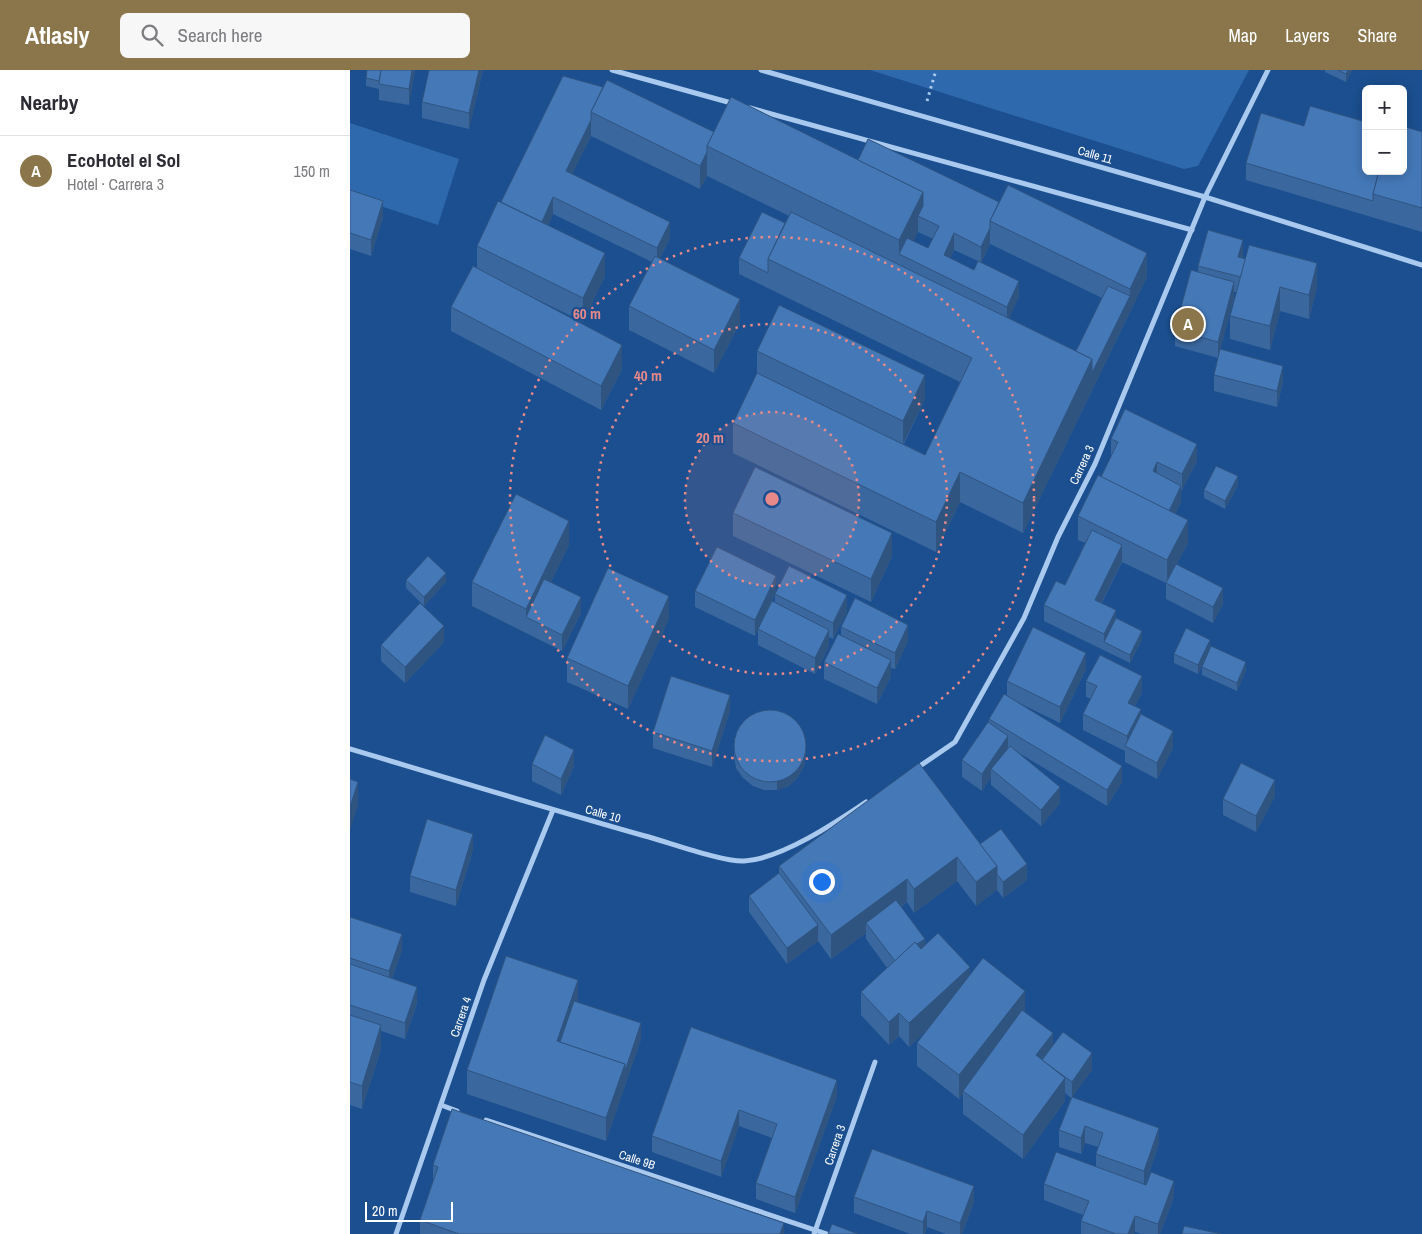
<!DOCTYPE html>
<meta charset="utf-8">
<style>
body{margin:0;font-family:"Archivo Narrow",sans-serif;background:#f7f7f7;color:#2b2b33}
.controls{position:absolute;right:15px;top:15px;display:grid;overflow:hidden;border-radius:8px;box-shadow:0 2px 12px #0003}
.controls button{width:45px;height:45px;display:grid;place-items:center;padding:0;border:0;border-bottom:1px solid #e1e1e2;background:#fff;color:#2b2b33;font:25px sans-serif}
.scale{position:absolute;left:15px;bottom:12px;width:88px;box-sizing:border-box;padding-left:5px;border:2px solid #fff;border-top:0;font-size:14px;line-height:18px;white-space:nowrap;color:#fff;-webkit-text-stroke:4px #1b4f8f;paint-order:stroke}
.you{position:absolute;left:471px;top:811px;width:18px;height:18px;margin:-12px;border:4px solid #fff;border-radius:50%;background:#1a73e8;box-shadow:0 0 0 8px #1a73e833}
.badge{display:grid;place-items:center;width:32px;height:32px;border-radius:50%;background:#8a764a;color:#fff;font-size:16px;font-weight:700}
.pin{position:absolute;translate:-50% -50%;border:2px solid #fff;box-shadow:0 1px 5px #0006}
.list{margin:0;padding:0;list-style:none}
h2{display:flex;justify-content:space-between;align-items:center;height:65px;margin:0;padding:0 20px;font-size:21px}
h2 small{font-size:16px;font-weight:400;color:#7c7c81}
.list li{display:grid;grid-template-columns:32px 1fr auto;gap:15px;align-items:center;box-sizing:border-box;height:70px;padding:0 20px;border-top:1px solid #e1e1e2}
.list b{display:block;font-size:19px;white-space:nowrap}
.list p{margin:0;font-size:16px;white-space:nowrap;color:#7c7c81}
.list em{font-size:16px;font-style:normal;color:#7c7c81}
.icon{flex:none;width:28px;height:28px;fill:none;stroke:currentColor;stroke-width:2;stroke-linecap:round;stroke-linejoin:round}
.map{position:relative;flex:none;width:1072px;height:1164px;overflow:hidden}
header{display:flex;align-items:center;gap:30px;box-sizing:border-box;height:70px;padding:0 25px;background:#8a764a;color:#fff}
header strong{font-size:24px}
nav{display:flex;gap:28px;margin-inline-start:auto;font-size:18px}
.search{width:350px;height:45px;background:#f7f7f7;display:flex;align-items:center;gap:12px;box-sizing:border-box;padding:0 18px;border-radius:8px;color:#7c7c81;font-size:19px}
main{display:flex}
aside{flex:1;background:#fff}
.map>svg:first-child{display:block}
.green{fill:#2e69ad}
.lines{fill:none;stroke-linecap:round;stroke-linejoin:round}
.path{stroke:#a9c9ee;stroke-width:3;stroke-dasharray:2.5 4;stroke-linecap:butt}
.street{stroke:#a9c9ee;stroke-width:5}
.wall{fill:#3a679d;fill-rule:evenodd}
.shaded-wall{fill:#305480}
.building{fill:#4478b7;stroke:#305480}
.ring{fill:none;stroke:#e88989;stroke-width:2.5;stroke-dasharray:2.5 5}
.labels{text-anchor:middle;stroke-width:4.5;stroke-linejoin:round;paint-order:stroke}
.street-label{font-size:12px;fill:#fff;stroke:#1b4f8f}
.centre{fill:#e88989;stroke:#1b4f8f;stroke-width:2.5}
.ring-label{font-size:15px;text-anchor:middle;font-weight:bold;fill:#e88989;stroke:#1b4f8f;stroke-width:4.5;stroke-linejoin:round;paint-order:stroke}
</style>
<header>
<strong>Atlasly</strong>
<div class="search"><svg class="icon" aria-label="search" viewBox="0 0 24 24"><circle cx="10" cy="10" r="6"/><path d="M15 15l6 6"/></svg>Search here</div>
<nav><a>Map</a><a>Layers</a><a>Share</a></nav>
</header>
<main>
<aside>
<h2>Nearby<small></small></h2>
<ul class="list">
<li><span class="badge">A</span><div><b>EcoHotel el Sol</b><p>Hotel · Carrera 3</p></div><em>150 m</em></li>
</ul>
</aside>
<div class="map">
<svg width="1072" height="1164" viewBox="0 0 1072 1164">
<rect width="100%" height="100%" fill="#1b4f8f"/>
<g class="green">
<path d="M520,0H899L848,96L834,99Z"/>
<path d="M0,53L109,89L88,155L0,126Z"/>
</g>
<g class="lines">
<path class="path" d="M577,31L586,0"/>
<g class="street">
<path d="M262,0L385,34"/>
<path d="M411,0L855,127L1072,195"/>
<path d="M400,38L842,160"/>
<path d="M0,679C98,708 196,738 295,766C318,772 373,792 394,791C431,789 485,753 516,732"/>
<path d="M567,698L605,672L674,548L708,467L745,394L855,127L918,0"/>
<path d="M91,1035L107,1041"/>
<path d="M136,1050L477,1164"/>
<path d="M46,1164L134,910L203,740"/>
<path d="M464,1164L525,992"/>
</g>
</g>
<g class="wall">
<path d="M65,0L59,35L29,30V19L16,16V8Z"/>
<path d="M133,0L119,59L72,48V32Z"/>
<path d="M975,0H1002L996,12L975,2Z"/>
<path d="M213,6L364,62L508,90L797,207L673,463L610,432L586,482L383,383V353L407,304V281L575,329L554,374L575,385L610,312L389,204V188L435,153L439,146L357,106L350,119L241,66L222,104L320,168L310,188L390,253L364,303L279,260V236L302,192L203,144L198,155L255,206L233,252L170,221L272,299L251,340L101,261V237L127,198V176L151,132ZM568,162L583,169L578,178L563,171ZM640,174L752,228L726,281L659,248L669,227L631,193ZM604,180L628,191L624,200L600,188Z"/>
<path d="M954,56L1016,101L1072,62V162L896,110V93Z"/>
<path d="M0,120L33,147L21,186L0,179Z"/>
<path d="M893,186L892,188L967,217L959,249L930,241L920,280L880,269V246L887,222H884V228L870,280L933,312L927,337L864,321V305L868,288L825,276V260L848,202V196Z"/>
<path d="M761,369L847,391L832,420H831V432L825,444L838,473L827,494L873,534L863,553L816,529V513L772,492L752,533L766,548L792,569L780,593L694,551V535L715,515L735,473L728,470V446L751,407L762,385H761Z"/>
<path d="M888,415L875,439L854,428V420Z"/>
<path d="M383,443L542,486L521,532L383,466Z"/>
<path d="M219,475L201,512L231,543L212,581L122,536V512Z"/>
<path d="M56,510L96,512L74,536L56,518Z"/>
<path d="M345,521L426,522L413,550L425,533V524L497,541L483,569L479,567V576L465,604L408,575V559L405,566L345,537Z"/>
<path d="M319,549L278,639L217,612V588Z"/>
<path d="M491,557L558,571L545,599L541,598V606L527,634L474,609V592L491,565Z"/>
<path d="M94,572L55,613L31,591V575Z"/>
<path d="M860,577L896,600L887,621L852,605V597L855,590L848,604L824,593V584Z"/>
<path d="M736,599L710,653L665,631L772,712L757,736L669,683L710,733L691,756L641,715V707L632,721L612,707V690L639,653V649L657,626V611Z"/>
<path d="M736,611L792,622L785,636L791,645L823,678L807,709L775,692V681L733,660V644L741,629L736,627Z"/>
<path d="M380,641L362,697L303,678V662Z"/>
<path d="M384,677L456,683L454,696L448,707L439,716L427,720H414L403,716L393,708L386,698L384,686Z"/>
<path d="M182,694L224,696L211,725L182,711Z"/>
<path d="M925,726L906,762L873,745V729Z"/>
<path d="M630,774L677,810L653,828L647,820L626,836L607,811L564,843L557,832L551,837L575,876L675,942L703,976L742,1000L722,1027L809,1074L795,1115L824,1127L810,1164H792L785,1162L784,1164H731V1151L733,1145L694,1130V1114L746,1096V1084L748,1077L735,1073L731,1084L709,1077V1060L721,1028L715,1023V1031L673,1089L613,1044V1024L609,1029L567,996V973L577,959L559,977L549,966L539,975L511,945V922L537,898L516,869V863L481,889L468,871L437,894L399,842V826L429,803V796Z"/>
<path d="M123,780L106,836L60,822V806Z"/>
<path d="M0,847L52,880L42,909L67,933L55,969L31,961V979L12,1039L0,1035Z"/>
<path d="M228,932L291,969L256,1071L117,1024V1000Z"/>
<path d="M341,957L487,1026L445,1143L406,1129V1113L422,1068L389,1056L371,1107L302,1082V1066Z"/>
<path d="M83,1095L434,1164H70V1150L83,1111Z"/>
<path d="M504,1127L624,1132L612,1164H596L577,1157L575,1164H560L504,1143Z"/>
</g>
<g class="shaded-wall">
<path d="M62,0H65L59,35V19Z"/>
<path d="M129,0H133L119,59V43Z"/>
<path d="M998,0H1002L996,12V4Z"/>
<path d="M241,50V66L216,117V101Z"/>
<path d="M357,82V106L350,119V96Z"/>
<path d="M573,122V148L568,146V162L555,187L549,184V170Z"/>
<path d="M203,127V144L189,174V158Z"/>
<path d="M33,131V147L21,186V170Z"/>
<path d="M320,152V168L307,194V178Z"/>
<path d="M640,158V174L631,193V177Z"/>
<path d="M604,163V180L594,201V185Z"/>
<path d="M893,170V186L888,203V187Z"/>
<path d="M255,183V206L233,252V228Z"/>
<path d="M797,183V207L673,463V433L742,289L780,226V219Z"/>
<path d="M967,193V217L959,249V225Z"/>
<path d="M669,211V227L657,253V237Z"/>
<path d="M884,212V228L868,288V272Z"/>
<path d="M930,217V241L920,280V256Z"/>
<path d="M390,229V253L364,303V280Z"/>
<path d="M272,275V299L251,340V316Z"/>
<path d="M933,296V312L927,337V321Z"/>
<path d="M575,305V329L553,374V351Z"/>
<path d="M847,374V391L832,420V404Z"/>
<path d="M807,392V408L803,401Z"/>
<path d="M610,402V432L586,482V452Z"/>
<path d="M888,406V415L875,439V431Z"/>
<path d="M831,416V432L816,463V446Z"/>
<path d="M838,450V473L817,514V490Z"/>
<path d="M219,451V475L182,550L176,547V539Z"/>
<path d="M542,463V486L521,532V509Z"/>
<path d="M772,475V491L745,546V530Z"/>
<path d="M96,503V512L74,536V527Z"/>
<path d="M426,506V522L405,566V550Z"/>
<path d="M873,518V534L863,553V537Z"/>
<path d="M497,525V541L483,569V553Z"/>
<path d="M319,526V549L278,639V616Z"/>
<path d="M231,527V543L212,581V565Z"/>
<path d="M766,540V556L754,572V564Z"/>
<path d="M558,555V571L545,599V583Z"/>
<path d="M94,556V572L55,613V597Z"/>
<path d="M479,560V576L465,604V588Z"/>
<path d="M792,561V569L780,593V585Z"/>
<path d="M860,570V578L848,604V595Z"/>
<path d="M736,583V599L710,653V637Z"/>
<path d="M541,590V606L527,634V618Z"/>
<path d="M896,592V600L887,621V613Z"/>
<path d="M792,606V622L778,649V633Z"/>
<path d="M380,625V641L362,697V681Z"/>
<path d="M791,639V655L777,677V666Z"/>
<path d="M823,661V678L807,709V693Z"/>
<path d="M658,666V682L641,699V707L632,721V704Z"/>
<path d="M456,675V683L454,696L448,707L439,716L427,720V712Z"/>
<path d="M224,680V696L211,725V709Z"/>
<path d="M772,696V712L757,736V720Z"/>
<path d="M925,710V726L906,762V746Z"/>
<path d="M8,712V735L0,761V737Z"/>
<path d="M710,717V733L691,756V740Z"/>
<path d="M123,764V780L106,836V820Z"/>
<path d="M607,787V811L564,843V819Z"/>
<path d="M677,794V810L653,828V812Z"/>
<path d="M647,796V820L626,836V812Z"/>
<path d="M557,809V832L521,859L516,853V863L481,889V865Z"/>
<path d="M468,855V871L437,894V878Z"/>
<path d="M52,864V880L39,917V901Z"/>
<path d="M575,869V885L545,891Z"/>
<path d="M620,897V920L559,977V953Z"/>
<path d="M228,910V934L212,980L207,971Z"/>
<path d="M67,917V933L55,969V953Z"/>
<path d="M675,921V944L613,1021V1024L609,1029V1005Z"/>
<path d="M549,943V966L539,975V952Z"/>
<path d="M291,953V969L256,1071V1048L275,994Z"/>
<path d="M31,955V979L12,1039V1016Z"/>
<path d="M703,963V986L697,994L686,985Z"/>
<path d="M742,983V1000L722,1028V1012Z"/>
<path d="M715,1008V1031L673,1089V1065Z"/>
<path d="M487,1010V1026L445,1143V1127Z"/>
<path d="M389,1040V1056L371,1107V1091Z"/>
<path d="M735,1056V1073L731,1084V1068Z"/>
<path d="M809,1058V1074L794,1117V1101Z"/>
<path d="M824,1111V1127L810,1164H808V1154Z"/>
<path d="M624,1116V1132L612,1164H610V1153Z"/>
<path d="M577,1141V1157L575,1164H573V1152Z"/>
<path d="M785,1146V1162L784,1164H778Z"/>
<path d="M434,1153V1164H430Z"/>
</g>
<g class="building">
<path d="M17,0H31L29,11L16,8Z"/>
<path d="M31,0H62L59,19L29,14Z"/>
<path d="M79,0H129L119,43L72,32Z"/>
<path d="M988,0H998L996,4Z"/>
<path d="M213,6L253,17L241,42V50L216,101L320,152L307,178L203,127L192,152L151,132Z"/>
<path d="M257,10L364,62L357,76V82L350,96L241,42Z"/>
<path d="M381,27L573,122L549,170L357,76Z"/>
<path d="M960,36L1016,52V101H1029L1023,124V131L896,93L911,43L954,56Z"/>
<path d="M1053,56L1072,62V138L1023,124L1029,101H1053Z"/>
<path d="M518,69L649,132L640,151V158L631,177L604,163L594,185L624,200L628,191L669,211L657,237L549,184L557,168L578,178L589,156L568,146L573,136V122L508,90Z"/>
<path d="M658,115L797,183L780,219L640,151Z"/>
<path d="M0,120L33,131L21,170L0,163Z"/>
<path d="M148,131L255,183L233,228L127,176Z"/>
<path d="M412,142L435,153L418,189V203L389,188Z"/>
<path d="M441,142L742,289L673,433L610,402L586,452L383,353L407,303L575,385L622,288L418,189Z"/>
<path d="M858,160L893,170L888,187L896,189L891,207L848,196Z"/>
<path d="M899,175L967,193L959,225L930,217L920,256L880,246Z"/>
<path d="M305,186L390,229L364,280L279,236Z"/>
<path d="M123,196L272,275L251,316L101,237Z"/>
<path d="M841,200L884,212L868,272L825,260Z"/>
<path d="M758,216L780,226L742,303V289L726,281Z"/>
<path d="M429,235L575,305L553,351L407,281Z"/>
<path d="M870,279L933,296L927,321L864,305Z"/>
<path d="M775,339L847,374L832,404L807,392L803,401L831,416L819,441L751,407L768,372L761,369Z"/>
<path d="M866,396L888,406L875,431L854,420Z"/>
<path d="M405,397L542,463L521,509L383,443Z"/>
<path d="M748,405L838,450L817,490L728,446Z"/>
<path d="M166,424L219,451L176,539L122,512Z"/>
<path d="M742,460L772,475L745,530L766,540L754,564L694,535L706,511L715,515Z"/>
<path d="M367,477L426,506L405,550L345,521Z"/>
<path d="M78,486L96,503L74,527L56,510Z"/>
<path d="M826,494L873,518L863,537L816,513Z"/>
<path d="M439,496L497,525L483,553L425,524Z"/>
<path d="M258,498L319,526L278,616L217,588Z"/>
<path d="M194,509L231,527L212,565L176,547Z"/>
<path d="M505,528L558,555L545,583L491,557Z"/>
<path d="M422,531L479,560L465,588L408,559Z"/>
<path d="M70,533L94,556L55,597L31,575Z"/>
<path d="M766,548L792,561L780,585L754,572Z"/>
<path d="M683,557L736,583L710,637L657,611Z"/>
<path d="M836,558L860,570L848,595L824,584Z"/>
<path d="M488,564L541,590L527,618L474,592Z"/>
<path d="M861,576L896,592L887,613L852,597Z"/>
<path d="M750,585L792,606L778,633L791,639L777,666L733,644L747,616L736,611Z"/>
<path d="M321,606L380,625L362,681L303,662Z"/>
<path d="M654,624L772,696L757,720L639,649Z"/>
<circle cx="420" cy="676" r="36"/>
<path d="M791,644L823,661L807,693L775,676Z"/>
<path d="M638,652L658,666L632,704L612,690Z"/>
<path d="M195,665L224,680L211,709L182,694Z"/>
<path d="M660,676L710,717L691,740L641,699Z"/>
<path d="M569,693L647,796L626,812L607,787L564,819L557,809L481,865L429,796Z"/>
<path d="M891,693L925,710L906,746L873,729Z"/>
<path d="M0,709L8,712L0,737Z"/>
<path d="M77,749L123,764L106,820L60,806Z"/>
<path d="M651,759L677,794L653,812L647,804V796L630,774Z"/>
<path d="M429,803L468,855L437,878L399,826Z"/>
<path d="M546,830L575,869L567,874L565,872L545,891L516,853Z"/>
<path d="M0,847L52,864L39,901L0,888Z"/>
<path d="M588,863L620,897L559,953L549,943L539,952L511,922L565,872L571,879Z"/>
<path d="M156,886L228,910L207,971L275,994L256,1048L117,1000Z"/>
<path d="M633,888L675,921L609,1005L567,973Z"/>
<path d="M0,894L67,917L55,953L0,935Z"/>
<path d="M224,931L291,953L275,1001V994L210,972Z"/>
<path d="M672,940L703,963L686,985L715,1008L673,1065L613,1021Z"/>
<path d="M0,945L31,955L12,1016L0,1012Z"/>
<path d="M341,957L487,1010L445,1127L406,1113L427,1054L389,1040L371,1091L302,1066Z"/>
<path d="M713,962L742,983L722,1012L692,990Z"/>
<path d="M722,1027L809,1058L794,1101L746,1084L753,1063L735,1056L731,1068L709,1060Z"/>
<path d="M102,1039L434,1153L430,1164H109L70,1150L88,1097L83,1095Z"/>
<path d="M522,1079L624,1116L610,1153L577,1141L573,1152L504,1127Z"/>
<path d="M706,1082L796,1115L801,1102L824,1111L808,1154L785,1146L778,1164H766L731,1151L739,1131L694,1114Z"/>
<path d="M482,1154L508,1164H478Z"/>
<path d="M834,1156L871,1164H832Z"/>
</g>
<circle cx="422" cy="429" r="87" fill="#e88989" fill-opacity=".12"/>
<g class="ring">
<circle cx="422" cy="429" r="87"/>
<circle cx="422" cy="429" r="175"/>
<circle cx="422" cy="429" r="262"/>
</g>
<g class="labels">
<g class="street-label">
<text transform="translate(745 85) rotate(16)" y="4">Calle 11</text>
<text transform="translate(732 395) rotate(-65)" y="4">Carrera 3</text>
<text transform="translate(253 744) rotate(16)" y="4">Calle 10</text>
<text transform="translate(111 947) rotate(-71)" y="4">Carrera 4</text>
<text transform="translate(485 1075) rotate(-71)" y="4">Carrera 3</text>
<text transform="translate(287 1090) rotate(18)" y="4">Calle 9B</text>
</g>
</g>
<circle cx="422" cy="429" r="8" class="centre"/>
<g class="ring-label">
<text x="237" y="249">60 m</text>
<text x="298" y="311">40 m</text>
<text x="360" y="373">20 m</text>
</g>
</svg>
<div class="controls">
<button>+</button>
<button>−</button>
</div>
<div class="scale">20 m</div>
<div class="you"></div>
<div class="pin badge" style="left:838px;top:254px">A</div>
</div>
</main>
